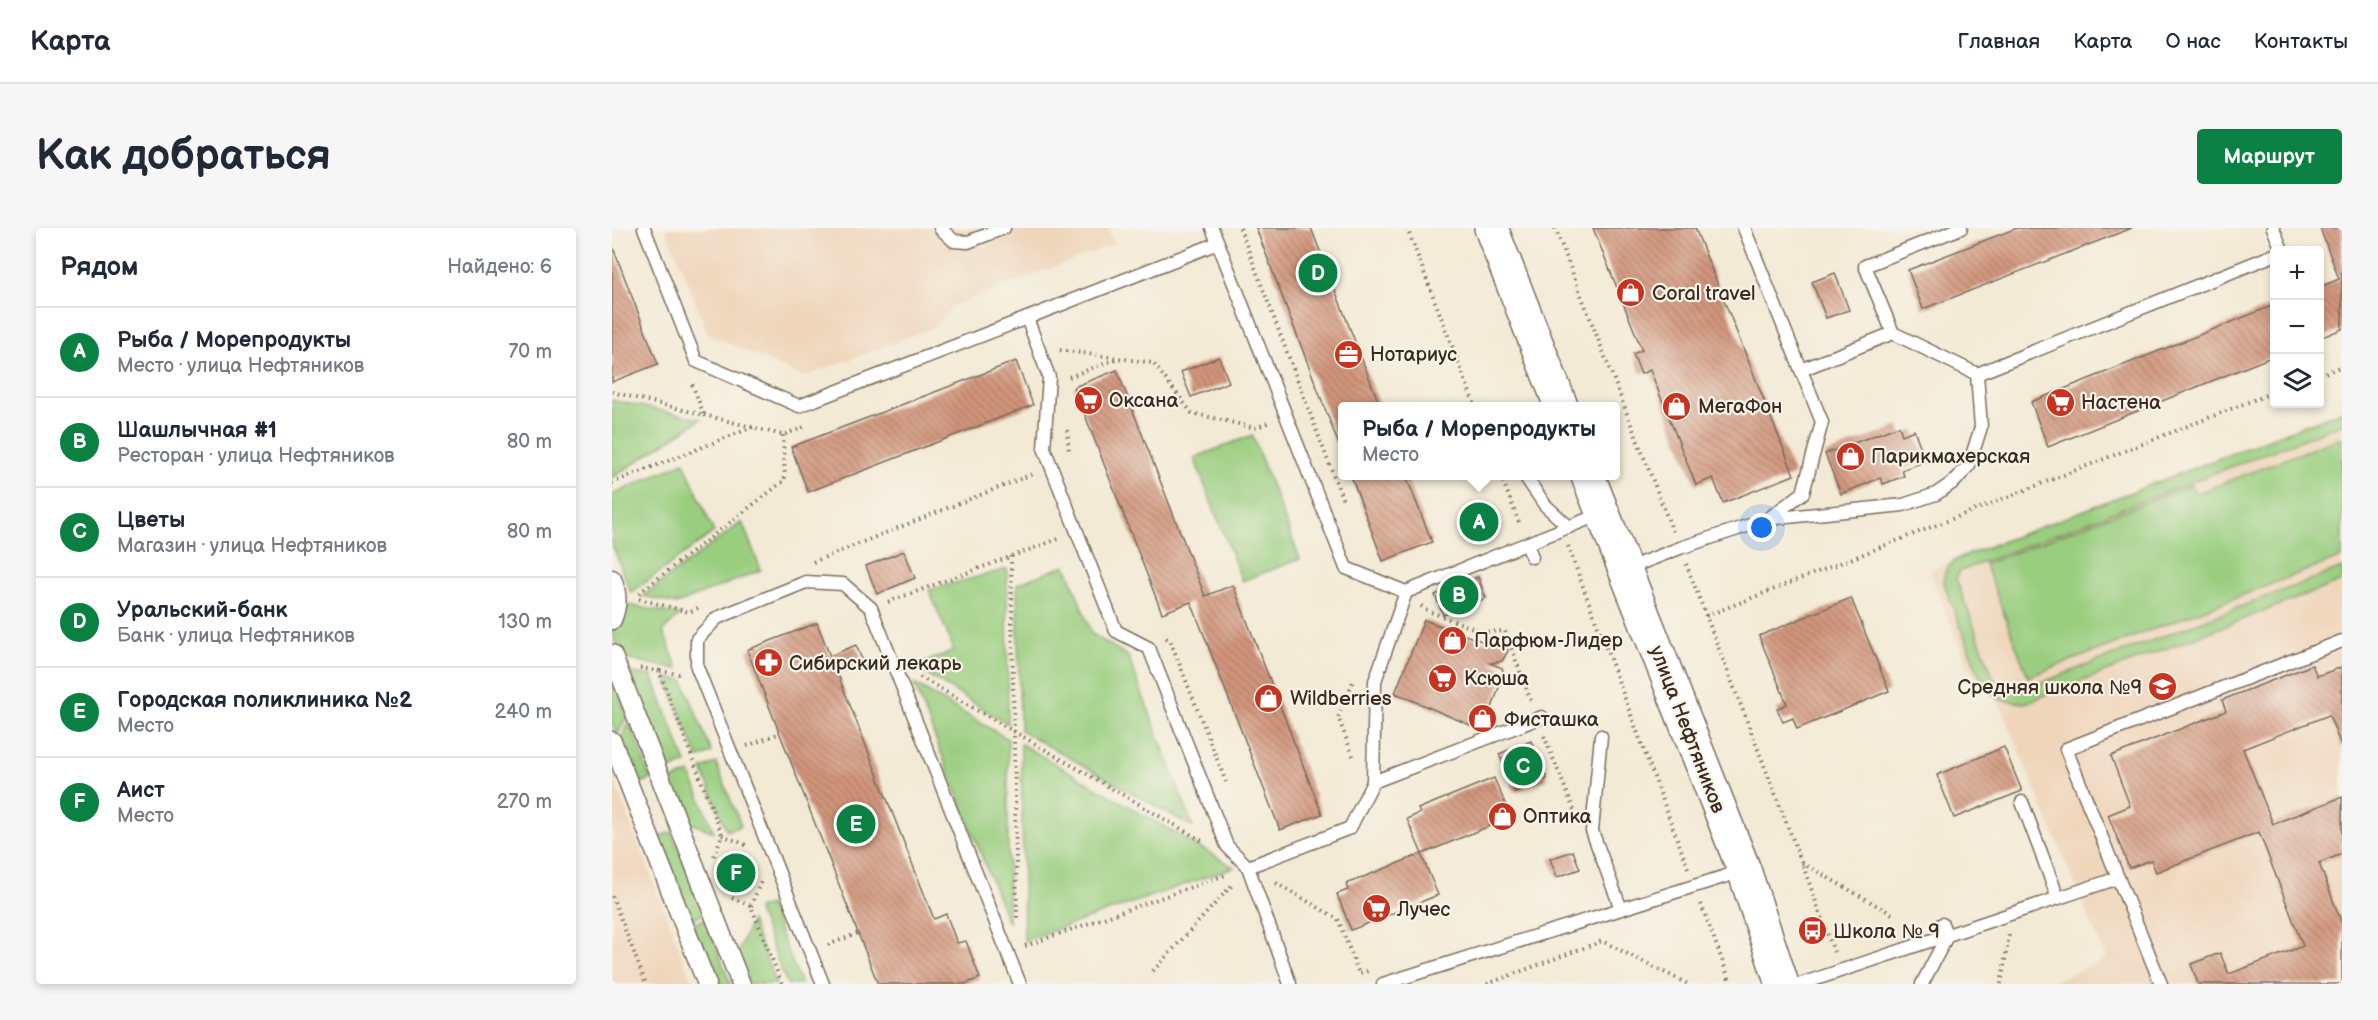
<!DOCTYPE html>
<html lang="ru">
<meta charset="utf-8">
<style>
body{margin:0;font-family:"Balsamiq Sans",sans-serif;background:#f6f6f7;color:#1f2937}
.controls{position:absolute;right:18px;top:18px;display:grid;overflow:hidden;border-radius:6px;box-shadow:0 3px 9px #0003}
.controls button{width:54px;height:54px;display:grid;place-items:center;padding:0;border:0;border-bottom:2px solid #e0e1e3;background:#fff;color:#1f2937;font:30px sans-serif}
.you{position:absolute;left:1150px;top:300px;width:21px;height:21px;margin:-15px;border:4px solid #fff;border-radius:50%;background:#1a73e8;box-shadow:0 0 0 9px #1a73e833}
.badge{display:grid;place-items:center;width:39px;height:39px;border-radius:50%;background:#0b8043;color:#fff;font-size:20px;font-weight:700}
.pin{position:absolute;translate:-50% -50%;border:3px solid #fff;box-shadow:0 2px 6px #0006}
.popup{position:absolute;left:726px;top:174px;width:282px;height:78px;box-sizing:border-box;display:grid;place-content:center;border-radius:6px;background:#fff;filter:drop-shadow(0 2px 4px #0005);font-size:20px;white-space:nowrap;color:#747a83}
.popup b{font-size:22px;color:#1f2937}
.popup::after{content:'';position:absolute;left:50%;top:100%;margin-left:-12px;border:12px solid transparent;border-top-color:#fff}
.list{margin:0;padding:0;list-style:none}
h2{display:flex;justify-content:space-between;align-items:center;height:78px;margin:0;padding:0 24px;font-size:26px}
h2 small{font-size:20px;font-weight:400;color:#747a83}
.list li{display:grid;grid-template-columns:39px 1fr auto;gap:18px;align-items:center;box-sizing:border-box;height:90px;padding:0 24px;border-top:2px solid #e0e1e3}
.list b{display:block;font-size:22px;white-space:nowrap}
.list p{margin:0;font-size:20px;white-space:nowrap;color:#747a83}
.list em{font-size:20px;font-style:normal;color:#747a83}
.icon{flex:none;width:33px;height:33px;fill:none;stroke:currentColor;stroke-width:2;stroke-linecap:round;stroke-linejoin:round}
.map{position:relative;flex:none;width:1730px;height:756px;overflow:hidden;border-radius:6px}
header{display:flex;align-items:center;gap:36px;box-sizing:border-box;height:84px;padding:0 30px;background:#fff;border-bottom:2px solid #e0e1e3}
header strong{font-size:28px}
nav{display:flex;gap:33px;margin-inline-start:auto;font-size:21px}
.intro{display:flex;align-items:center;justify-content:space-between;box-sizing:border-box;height:144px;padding:0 36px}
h1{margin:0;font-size:42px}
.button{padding:15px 27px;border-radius:6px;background:#0b8043;color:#fff;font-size:21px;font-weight:700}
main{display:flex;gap:36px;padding:0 36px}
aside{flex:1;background:#fff;border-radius:6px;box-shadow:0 3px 9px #0003}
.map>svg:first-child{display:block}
.built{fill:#efd6bb}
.green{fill:#99ce7f;stroke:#6a7c4e;stroke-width:1.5}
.building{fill:url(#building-back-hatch)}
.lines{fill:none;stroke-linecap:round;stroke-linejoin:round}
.service-casing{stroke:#7b6d5e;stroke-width:15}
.pedestrian-casing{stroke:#7b6d5e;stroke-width:21}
.secondary-casing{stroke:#7b6d5e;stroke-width:36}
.path{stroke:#7b6d5e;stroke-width:4;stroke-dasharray:1.5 4.5;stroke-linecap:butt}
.service{stroke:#fff;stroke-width:12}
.pedestrian{stroke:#fff;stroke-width:18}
.secondary{stroke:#fff;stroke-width:33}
.labels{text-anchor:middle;stroke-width:4.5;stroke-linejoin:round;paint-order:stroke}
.poi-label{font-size:20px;fill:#3b2a1e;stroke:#f7f3e8;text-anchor:start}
.street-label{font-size:20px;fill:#3b2a1e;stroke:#f7f3e8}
</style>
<header>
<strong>Карта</strong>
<nav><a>Главная</a><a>Карта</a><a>О нас</a><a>Контакты</a></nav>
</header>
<div class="intro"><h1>Как добраться</h1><a class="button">Маршрут</a></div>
<main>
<aside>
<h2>Рядом<small>Найдено: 6</small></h2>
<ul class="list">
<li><span class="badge">A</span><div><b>Рыба / Морепродукты</b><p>Место · улица Нефтяников</p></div><em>70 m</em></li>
<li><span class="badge">B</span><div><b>Шашлычная #1</b><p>Ресторан · улица Нефтяников</p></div><em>80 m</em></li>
<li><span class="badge">C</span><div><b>Цветы</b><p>Магазин · улица Нефтяников</p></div><em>80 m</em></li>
<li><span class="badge">D</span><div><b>Уральский-банк</b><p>Банк · улица Нефтяников</p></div><em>130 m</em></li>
<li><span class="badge">E</span><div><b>Городская поликлиника №2</b><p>Место</p></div><em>240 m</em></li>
<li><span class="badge">F</span><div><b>Аист</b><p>Место</p></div><em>270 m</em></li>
</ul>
</aside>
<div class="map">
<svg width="1730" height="756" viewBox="0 0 1730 756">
<defs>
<pattern id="building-back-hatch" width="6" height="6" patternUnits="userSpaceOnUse" patternTransform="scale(1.5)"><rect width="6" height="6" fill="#d1957c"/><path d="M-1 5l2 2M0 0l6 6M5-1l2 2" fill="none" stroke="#ab7a65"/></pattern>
</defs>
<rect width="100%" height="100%" fill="#f7f3e8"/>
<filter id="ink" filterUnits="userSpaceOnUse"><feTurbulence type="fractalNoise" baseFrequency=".0167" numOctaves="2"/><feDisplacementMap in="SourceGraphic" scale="12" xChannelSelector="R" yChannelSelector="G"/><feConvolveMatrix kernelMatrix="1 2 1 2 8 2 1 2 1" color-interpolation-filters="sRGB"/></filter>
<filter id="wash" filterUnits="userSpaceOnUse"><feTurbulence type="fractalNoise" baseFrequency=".008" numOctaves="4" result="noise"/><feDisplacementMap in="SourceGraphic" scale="24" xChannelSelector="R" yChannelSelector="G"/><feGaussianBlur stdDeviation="1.35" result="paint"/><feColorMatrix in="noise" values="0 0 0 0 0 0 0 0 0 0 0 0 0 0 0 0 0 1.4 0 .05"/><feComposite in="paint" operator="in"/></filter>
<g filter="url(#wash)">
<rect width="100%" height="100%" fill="#f3ead5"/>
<g class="built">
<path d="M54,0H496L502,16L340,78L323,99L191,149L96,106Z"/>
<path d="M1730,181V756H1434L1494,731L1388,477L1357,442L1317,342Z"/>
<path d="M0,547L81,756H0Z"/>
</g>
<g class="green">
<path d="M0,172L89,191L0,250Z"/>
<path d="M1730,183V196L1351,342L1346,346L1344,351L1382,451C1390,461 1398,463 1410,462L1730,340V353L1413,475L1388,472L1371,457L1333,359C1330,345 1334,339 1345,331Z"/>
<path d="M640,207L688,331L630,353L582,230Z"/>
<path d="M1730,209V329L1416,449L1373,336L1579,257L1583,266Z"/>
<path d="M72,234L102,304L19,365L0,316V267Z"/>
<path d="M130,294L149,342L65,376L31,368Z"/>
<path d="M454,337L480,406L516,428L581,599L408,502L405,356Z"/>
<path d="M395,341L396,496L303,439L342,422L317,362Z"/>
<path d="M17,377L68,387L51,403L66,441L8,430L0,404Z"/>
<path d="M14,444L40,448L74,535L53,544Z"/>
<path d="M54,450L71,452L100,525L86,530Z"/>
<path d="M0,451L15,488L5,508L0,495Z"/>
<path d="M302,456L396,511V695Z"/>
<path d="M17,494L39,551L24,557L8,514Z"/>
<path d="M409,516L622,639L412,713Z"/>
<path d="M104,535L129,598L115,603L90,541Z"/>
<path d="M78,545L102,604L73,593L57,553Z"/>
<path d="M60,604L92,686L77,692L45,609Z"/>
<path d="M157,677L189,756H175L145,681Z"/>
<path d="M93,691L119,756H102L79,697Z"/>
<path d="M139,693L164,756H137L125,726Z"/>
</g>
<g id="blocks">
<g class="building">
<path d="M644,0H699L768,178H730V225Z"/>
<path d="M981,0H1083L1182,247L1111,275L1101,250L1084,257L1038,142L1029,146L1021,126L1030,122Z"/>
<path d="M1405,0H1520L1311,81L1296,42Z"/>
<path d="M1708,0H1730V101L1708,110V59L1727,51Z"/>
<path d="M0,17L46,136L0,154Z"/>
<path d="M1223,45L1237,82L1214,90L1200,54Z"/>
<path d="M1662,77V128L1436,219L1419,174Z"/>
<path d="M607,129L617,154L579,169L569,144Z"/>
<path d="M404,133L421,177L196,264L179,219Z"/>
<path d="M505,142L593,368L621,357L710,586L668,602L579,374L550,385L462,159Z"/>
<path d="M1287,198L1290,207L1302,202L1314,233L1290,242L1292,248L1271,256L1268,250L1229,266L1213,226Z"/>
<path d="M739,248H794L820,314L771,333Z"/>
<path d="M870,279L880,303L864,309L854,285Z"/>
<path d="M292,323L303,350L265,366L254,338Z"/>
<path d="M866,349L874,370L831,387L823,367Z"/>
<path d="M1239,370L1277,463L1185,501L1181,490L1171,494L1165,481L1175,476L1147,408Z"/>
<path d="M812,392L872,414L877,411L888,410L895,417L896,423L890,433L878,435L890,440L892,445L872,503L783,465Z"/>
<path d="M205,395L218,428L244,417L251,434L225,444L322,691L334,686L345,715L354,713L368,750L353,756H266L135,422Z"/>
<path d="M1700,437L1705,448L1730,439V520L1717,487L1631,521L1661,596L1730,569V626L1707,635L1730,696V756H1586L1579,736L1608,725L1617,746L1691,718L1647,604L1544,644L1539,632L1517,640L1496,587L1518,578L1499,528L1614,483L1610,472Z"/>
<path d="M919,513L935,551L903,564L887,526Z"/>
<path d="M1392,519L1410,563L1342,590L1325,547Z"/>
<path d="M882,550L899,589L810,626L795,591L808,585L806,581Z"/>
<path d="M961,623L968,641L945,649L938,631Z"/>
<path d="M809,626L826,667L739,702L725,666L736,662L734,656Z"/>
</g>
</g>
</g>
<g filter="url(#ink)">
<use href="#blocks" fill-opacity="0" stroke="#7b6d5e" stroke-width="1.5"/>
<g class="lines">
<defs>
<g id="service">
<path d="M32,0L84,133L187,178L415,90L437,149L432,220L504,403L537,420L615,618L636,639L678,756"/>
<path d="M328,0L342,13L356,14L392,0"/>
<path d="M1132,0L1189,142L1281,105L1365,146"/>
<path d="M1661,0L1670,22"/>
<path d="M606,15L734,340L794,364L991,285"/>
<path d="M415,90L606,15L600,0"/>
<path d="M1281,105L1253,38L1349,0"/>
<path d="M913,248L933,277L957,299"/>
<path d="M1157,290L1191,265L1210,194L1189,142"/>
<path d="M915,316L920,329"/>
<path d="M1014,341L1068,320L1156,291L1291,277L1324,266L1343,253L1357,237L1369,199L1365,146L1662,27"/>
<path d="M989,508L980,603L1009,681"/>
<path d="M761,554L930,489"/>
<path d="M1410,574L1446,670"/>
<path d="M636,639L738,600L761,554L763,453L794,364"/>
<path d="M211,756L85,439V411L105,390L194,354L231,356L259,380L408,756"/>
<path d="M771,756L1130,643"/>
<path d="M1189,756L1506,650"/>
<path d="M1310,756L1335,708L1330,696"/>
<path d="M1549,756L1454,521L1730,413"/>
</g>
<g id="pedestrian">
<path d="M0,351C6,367 6,377 0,392"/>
<path d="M0,426L129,756"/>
<path d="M0,513L95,756"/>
</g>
<g id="secondary">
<path d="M879,0L949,178"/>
<path d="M976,248L1132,642L1170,756"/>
</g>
</defs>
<use href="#service" class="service-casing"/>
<use href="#pedestrian" class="pedestrian-casing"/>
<use href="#secondary" class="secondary-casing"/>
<g class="path">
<path d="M628,0L732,275"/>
<path d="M795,0L863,178"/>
<path d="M943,0L1061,304"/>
<path d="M448,122L541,135L580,185L643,200L658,194"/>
<path d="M1708,147L1730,138"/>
<path d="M457,149L507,130"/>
<path d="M0,164L92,187L79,153"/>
<path d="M92,187L171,207L195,198"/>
<path d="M455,202L457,225"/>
<path d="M889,248L908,297"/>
<path d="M0,255L141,199"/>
<path d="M956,318L1076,640"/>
<path d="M399,328L405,692"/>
<path d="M201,334L423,245"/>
<path d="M1074,336L1190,635L1222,724"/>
<path d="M27,365L173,252L171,207"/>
<path d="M27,371L77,384L86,380"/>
<path d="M276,374L449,310"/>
<path d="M809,378L816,383L871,404L893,403L919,473"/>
<path d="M1094,388L1662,164"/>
<path d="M554,410L558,412L614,554"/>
<path d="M28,440L47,443L110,607L102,628"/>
<path d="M48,443L67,446"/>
<path d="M308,449L592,614"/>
<path d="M932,508L962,582"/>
<path d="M135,518L168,505"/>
<path d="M741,528L726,489L742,451"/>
<path d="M110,607L134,617"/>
<path d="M1190,635L1280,686"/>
<path d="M664,655L726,691L747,746L756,743"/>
<path d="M0,668L34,756"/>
<path d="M120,670L139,678L170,756"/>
<path d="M1089,676L1119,756"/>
<path d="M139,678L149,653"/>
<path d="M216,717L246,705"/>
<path d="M413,718L616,646"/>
<path d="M541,743L622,655"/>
<path d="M875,756L990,713L1076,756"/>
<path d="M1389,756L1397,707"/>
</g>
<use href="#service" class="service"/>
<use href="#pedestrian" class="pedestrian"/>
<use href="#secondary" class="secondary"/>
</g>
</g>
<defs>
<symbol id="shop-disc" viewBox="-11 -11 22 22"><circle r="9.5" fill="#c8321e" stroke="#f7f3e8"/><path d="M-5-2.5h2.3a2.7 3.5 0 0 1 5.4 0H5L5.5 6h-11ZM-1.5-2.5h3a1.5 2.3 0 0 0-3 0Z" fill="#fff"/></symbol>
<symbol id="office-disc" viewBox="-11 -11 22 22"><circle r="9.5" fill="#c8321e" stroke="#f7f3e8"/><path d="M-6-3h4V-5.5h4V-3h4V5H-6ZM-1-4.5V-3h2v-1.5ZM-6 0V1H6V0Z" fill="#fff"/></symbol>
<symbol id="supermarket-disc" viewBox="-11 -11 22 22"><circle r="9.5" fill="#c8321e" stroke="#f7f3e8"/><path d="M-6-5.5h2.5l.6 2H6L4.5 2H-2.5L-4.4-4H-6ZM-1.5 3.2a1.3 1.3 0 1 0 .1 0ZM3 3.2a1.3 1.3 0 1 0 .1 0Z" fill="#fff"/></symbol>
<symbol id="pharmacy-disc" viewBox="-11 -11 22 22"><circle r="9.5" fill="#c8321e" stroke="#f7f3e8"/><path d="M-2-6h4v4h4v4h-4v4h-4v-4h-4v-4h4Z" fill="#fff"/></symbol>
<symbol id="school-disc" viewBox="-11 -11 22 22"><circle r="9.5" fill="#c8321e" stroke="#f7f3e8"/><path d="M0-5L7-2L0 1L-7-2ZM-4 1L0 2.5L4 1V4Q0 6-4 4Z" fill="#fff"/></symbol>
<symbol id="bus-disc" viewBox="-11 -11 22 22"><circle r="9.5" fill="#c8321e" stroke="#f7f3e8"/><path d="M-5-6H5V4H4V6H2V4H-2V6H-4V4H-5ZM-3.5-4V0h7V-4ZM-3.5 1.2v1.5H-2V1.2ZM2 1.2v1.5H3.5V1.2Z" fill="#fff"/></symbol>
</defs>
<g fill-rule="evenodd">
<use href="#shop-disc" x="1002" y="48" width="33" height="33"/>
<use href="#office-disc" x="720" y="110" width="33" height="33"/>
<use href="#supermarket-disc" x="460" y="156" width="33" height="33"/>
<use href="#supermarket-disc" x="1432" y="158" width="33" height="33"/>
<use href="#shop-disc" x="1048" y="162" width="33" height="33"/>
<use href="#shop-disc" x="1222" y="212" width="33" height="33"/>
<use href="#shop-disc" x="824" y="396" width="33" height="33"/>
<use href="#pharmacy-disc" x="140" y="418" width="33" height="33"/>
<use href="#supermarket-disc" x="814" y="434" width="33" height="33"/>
<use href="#school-disc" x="1534" y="442" width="33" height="33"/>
<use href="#shop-disc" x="640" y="454" width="33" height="33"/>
<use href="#shop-disc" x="854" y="474" width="33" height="33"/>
<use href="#shop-disc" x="874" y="572" width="33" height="33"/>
<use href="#supermarket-disc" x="748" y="664" width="33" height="33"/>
<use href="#bus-disc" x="1184" y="686" width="33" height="33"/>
</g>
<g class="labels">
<g class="poi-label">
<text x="1040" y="72">Coral travel</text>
<text x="758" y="133">Нотариус</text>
<text x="497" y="179">Оксана</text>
<text x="1469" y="181">Настена</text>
<text x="1086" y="185">МегаФон</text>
<text x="1259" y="235">Парикмахерская</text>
<text x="862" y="419">Парфюм-Лидер</text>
<text x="177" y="442">Сибирский лекарь</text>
<text x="852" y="457">Ксюша</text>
<text x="1530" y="466" text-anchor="end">Средняя школа №9</text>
<text x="678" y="477">Wildberries</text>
<text x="892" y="498">Фисташка</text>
<text x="911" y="595">Оптика</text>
<text x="785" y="688">Лучес</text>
<text x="1221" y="710">Школа № 9</text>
</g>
<g class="street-label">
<text transform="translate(1076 501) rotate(69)" y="7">улица Нефтяников</text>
</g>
</g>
</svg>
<div class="controls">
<button>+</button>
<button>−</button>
<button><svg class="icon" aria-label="layers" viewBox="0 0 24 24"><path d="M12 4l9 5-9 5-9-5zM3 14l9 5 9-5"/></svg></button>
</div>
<div class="you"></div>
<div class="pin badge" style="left:867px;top:294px">A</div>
<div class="popup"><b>Рыба / Морепродукты</b>Место</div>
<div class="pin badge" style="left:847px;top:367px">B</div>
<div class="pin badge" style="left:911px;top:538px">C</div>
<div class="pin badge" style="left:706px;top:45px">D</div>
<div class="pin badge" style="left:244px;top:596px">E</div>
<div class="pin badge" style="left:124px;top:645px">F</div>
</div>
</main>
